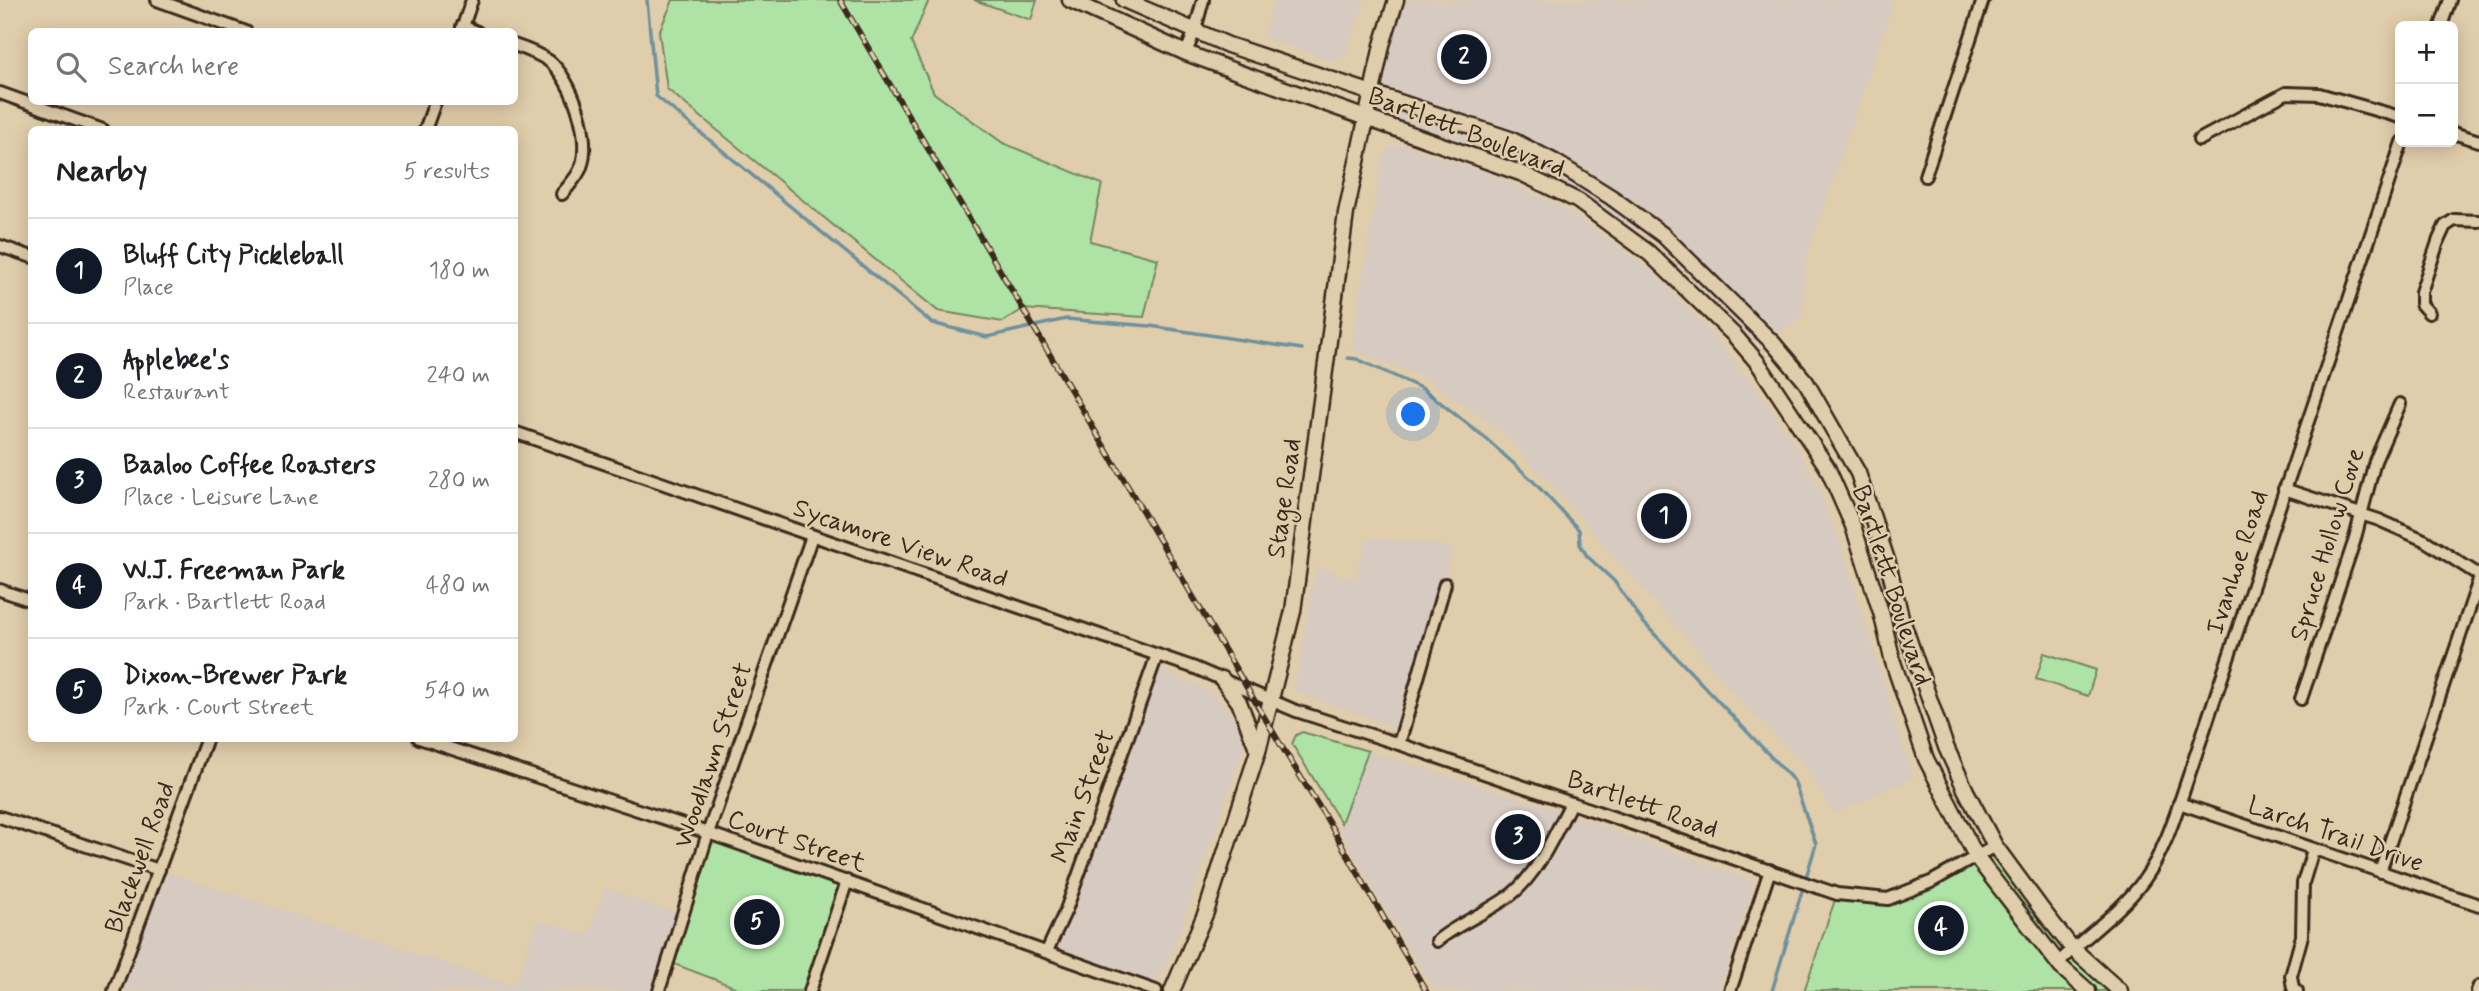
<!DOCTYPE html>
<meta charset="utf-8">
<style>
body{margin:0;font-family:Mynerve,sans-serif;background:#f6f6f6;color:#202124}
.controls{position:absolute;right:21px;top:21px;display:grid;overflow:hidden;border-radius:10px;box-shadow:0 4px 18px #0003}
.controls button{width:63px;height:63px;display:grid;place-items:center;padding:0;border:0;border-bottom:2px solid #e0e0e0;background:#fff;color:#202124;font:35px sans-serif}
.you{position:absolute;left:1414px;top:415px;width:24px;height:24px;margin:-18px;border:5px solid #fff;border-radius:50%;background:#1a73e8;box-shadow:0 0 0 10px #1a73e833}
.badge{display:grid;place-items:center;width:46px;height:46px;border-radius:50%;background:#111827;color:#fff;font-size:23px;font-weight:700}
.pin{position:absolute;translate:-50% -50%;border:4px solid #fff;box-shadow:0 2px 7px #0006}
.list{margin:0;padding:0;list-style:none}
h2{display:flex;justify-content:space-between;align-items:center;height:91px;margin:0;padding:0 28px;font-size:30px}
h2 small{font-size:23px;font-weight:400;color:#757577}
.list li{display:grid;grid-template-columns:46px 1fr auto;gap:21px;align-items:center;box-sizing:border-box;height:105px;padding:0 28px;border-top:2px solid #e0e0e0}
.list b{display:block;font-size:26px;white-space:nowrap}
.list p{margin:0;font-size:23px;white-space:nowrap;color:#757577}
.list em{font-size:23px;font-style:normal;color:#757577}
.icon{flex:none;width:38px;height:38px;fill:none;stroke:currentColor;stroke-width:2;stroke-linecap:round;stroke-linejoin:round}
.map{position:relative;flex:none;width:2479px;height:991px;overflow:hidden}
.search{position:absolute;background:#fff;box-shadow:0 4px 18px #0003;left:28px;top:28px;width:490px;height:77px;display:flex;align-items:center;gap:18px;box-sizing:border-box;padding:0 24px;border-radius:10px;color:#757577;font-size:26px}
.panel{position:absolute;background:#fff;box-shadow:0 4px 18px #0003;left:28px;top:126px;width:490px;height:616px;border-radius:10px}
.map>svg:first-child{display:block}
.built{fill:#d7cac1}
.green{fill:#aee3a5;stroke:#748662;stroke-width:2}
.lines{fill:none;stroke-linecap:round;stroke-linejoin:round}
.stream{stroke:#6e919d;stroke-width:3.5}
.minor-casing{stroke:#3b2a1e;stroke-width:16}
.major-casing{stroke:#3b2a1e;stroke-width:19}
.minor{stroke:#e0cdab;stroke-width:10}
.major{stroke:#e0cdab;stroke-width:14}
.rail-casing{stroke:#3b2a1e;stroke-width:6}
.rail{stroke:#e0cdab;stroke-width:3.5;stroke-dasharray:10;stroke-linecap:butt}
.labels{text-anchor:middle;stroke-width:5;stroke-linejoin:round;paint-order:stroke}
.street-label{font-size:26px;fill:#3b2a1e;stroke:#e0cdab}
</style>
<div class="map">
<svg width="2479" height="991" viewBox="0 0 2479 991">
<rect width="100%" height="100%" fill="#e0cdab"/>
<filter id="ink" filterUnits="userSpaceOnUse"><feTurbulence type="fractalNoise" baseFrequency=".0143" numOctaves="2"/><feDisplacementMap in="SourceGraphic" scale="14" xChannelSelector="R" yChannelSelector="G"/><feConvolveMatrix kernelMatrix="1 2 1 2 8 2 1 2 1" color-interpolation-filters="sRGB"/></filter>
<g filter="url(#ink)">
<g class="built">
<path d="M1274,0H1365L1346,54L1332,61L1262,36Z"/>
<path d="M1396,0H1894L1806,259L1802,316L1760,347L1657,244L1565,183L1527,165L1368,109Z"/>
<path d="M1402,144L1490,173L1566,209L1651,270L1703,324L1759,393L1800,452L1819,490L1840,542L1913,778L1834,814L1806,766L1747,707L1563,498L1500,431L1426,379L1351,349L1381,163L1388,147Z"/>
<path d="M1367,537L1453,547L1400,729L1294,691L1316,567L1355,580Z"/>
<path d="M1157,667L1205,689L1220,700L1243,730L1246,741L1194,893L1163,973L1157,981L1147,984L1055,951Z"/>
<path d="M1368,751L1559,810L1755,882L1719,991H1436L1409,951L1339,829Z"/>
<path d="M159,870L515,986L537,920L588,935L605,888L683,916L659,991H114Z"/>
</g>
<g class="green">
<path d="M673,0H929L911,42L934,93L1003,143L1102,184L1090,241L1158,259L1144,317L1023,309L1003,322L938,311L667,89L659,32Z"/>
<path d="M974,0H1037L1031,20Z"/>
<path d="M2044,653L2096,670L2088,696L2036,679Z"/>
<path d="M1302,732L1368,751L1341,823L1292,744L1296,735Z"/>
<path d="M708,833L847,881L810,991H745L669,962Z"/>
<path d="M1995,846L2040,907L2120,991H1804L1837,894L1888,899Z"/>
</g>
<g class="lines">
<g class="stream">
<path d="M647,0L656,96L932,323L987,337L1066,319L1150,326L1302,349"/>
<path d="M1348,358L1357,359L1423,389L1484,437L1531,479L1579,530L1580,544L1587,556L1614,581L1643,622L1794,781L1816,844L1772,991"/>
</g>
<defs>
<g id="minor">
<path d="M157,0L246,32"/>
<path d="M462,26L477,32"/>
<path d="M2441,26L2450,0"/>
<path d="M461,32L472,0"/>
<path d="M514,45C526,49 539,54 549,61C573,80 592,139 581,167C578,177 568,186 562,194"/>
<path d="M1186,53L1195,30L1203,0"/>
<path d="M0,93L103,130"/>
<path d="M425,130L435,102"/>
<path d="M2453,133L2479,141"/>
<path d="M2199,140L2286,93L2319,94L2400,117"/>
<path d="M1925,176L1983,0"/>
<path d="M0,246L32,257"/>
<path d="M2429,313L2421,304V292L2439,239L2445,226L2454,220L2479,221"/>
<path d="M514,432L1195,668L1296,711L1399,744L1837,894L1888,899L1931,882L1995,846"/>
<path d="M2284,489L2379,520L2424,540L2479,575"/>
<path d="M0,590L32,601"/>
<path d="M2301,699L2354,542L2375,461L2400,404"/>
<path d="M419,738L708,833L1156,991"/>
<path d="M1399,744L1445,584"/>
<path d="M2179,803L2479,905"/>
<path d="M0,817L159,870"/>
<path d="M2380,872L2479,580"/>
<path d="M1437,941C1460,922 1489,912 1512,894C1539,872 1555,833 1571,803"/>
<path d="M1047,951L1066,910L1157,655"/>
<path d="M2058,963C2086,935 2120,913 2144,880C2166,849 2177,810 2189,775L2402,142"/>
<path d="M114,991L207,738"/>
<path d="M659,991L708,833L812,536"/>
<path d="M810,991L847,881"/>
<path d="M1730,991L1770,870"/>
<path d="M2297,991L2293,988L2291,976L2302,936L2303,883L2313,850"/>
<path d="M2477,991L2479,986"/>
</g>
<g id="major">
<path d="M1070,0L1186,53L1240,73L1523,174L1578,201L1649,253L1734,335L1758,363L1827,467L1853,526L1881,612L1893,662L1926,759L1977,858L2061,967L2088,991"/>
<path d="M1124,0L1228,45L1510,139L1555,162L1611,197L1663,235L1773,343L1806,382L1858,473L1888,563L1901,617L1946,747L1966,791L1995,846L2040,907L2072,948L2120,991"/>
<path d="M1222,679L1239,702L1258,751"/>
<path d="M1172,991L1206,912L1258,751L1293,611L1346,213L1382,45L1396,0"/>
</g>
</defs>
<use href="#minor" class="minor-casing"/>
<use href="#major" class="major-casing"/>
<use href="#minor" class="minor"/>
<use href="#major" class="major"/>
<defs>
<path id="rail" d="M840,0L1282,747L1328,821L1426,991"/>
</defs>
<use href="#rail" class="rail-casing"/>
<use href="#rail" class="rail"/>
</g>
</g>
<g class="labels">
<g class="street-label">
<text transform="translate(1467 131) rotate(21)" y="9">Bartlett Boulevard</text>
<text transform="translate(1283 498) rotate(-82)" y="9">Stage Road</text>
<text transform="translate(901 542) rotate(19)" y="9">Sycamore View Road</text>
<text transform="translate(2326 544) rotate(-73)" y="9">Spruce Hollow Cove</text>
<text transform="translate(2236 562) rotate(-72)" y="9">Ivanhoe Road</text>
<text transform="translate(1893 585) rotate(72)" y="9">Bartlett Boulevard</text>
<text transform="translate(712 755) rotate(-71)" y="9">Woodlawn Street</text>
<text transform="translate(1082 796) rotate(-70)" y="9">Main Street</text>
<text transform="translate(1643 803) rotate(19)" y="9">Bartlett Road</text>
<text transform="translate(2336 833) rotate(19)" y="9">Larch Trail Drive</text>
<text transform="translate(797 840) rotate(19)" y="9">Court Street</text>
<text transform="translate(139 857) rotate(-70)" y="9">Blackwell Road</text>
</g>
</g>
</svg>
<div class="controls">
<button>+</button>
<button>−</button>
</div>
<div class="you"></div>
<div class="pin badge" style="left:1664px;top:516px">1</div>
<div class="pin badge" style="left:1464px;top:57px">2</div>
<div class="pin badge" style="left:1518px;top:837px">3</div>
<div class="pin badge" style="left:1941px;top:928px">4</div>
<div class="pin badge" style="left:757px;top:922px">5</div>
<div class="search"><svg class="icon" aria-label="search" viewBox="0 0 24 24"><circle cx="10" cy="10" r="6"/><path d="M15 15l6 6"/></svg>Search here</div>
<section class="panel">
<h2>Nearby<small>5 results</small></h2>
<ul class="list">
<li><span class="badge">1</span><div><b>Bluff City Pickleball</b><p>Place</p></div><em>180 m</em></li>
<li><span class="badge">2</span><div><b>Applebee's</b><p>Restaurant</p></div><em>240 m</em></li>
<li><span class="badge">3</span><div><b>Baaloo Coffee Roasters</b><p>Place · Leisure Lane</p></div><em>280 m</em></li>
<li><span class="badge">4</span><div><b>W.J. Freeman Park</b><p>Park · Bartlett Road</p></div><em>480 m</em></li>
<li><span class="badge">5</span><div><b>Dixon-Brewer Park</b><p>Park · Court Street</p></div><em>540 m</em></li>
</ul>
</section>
</div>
